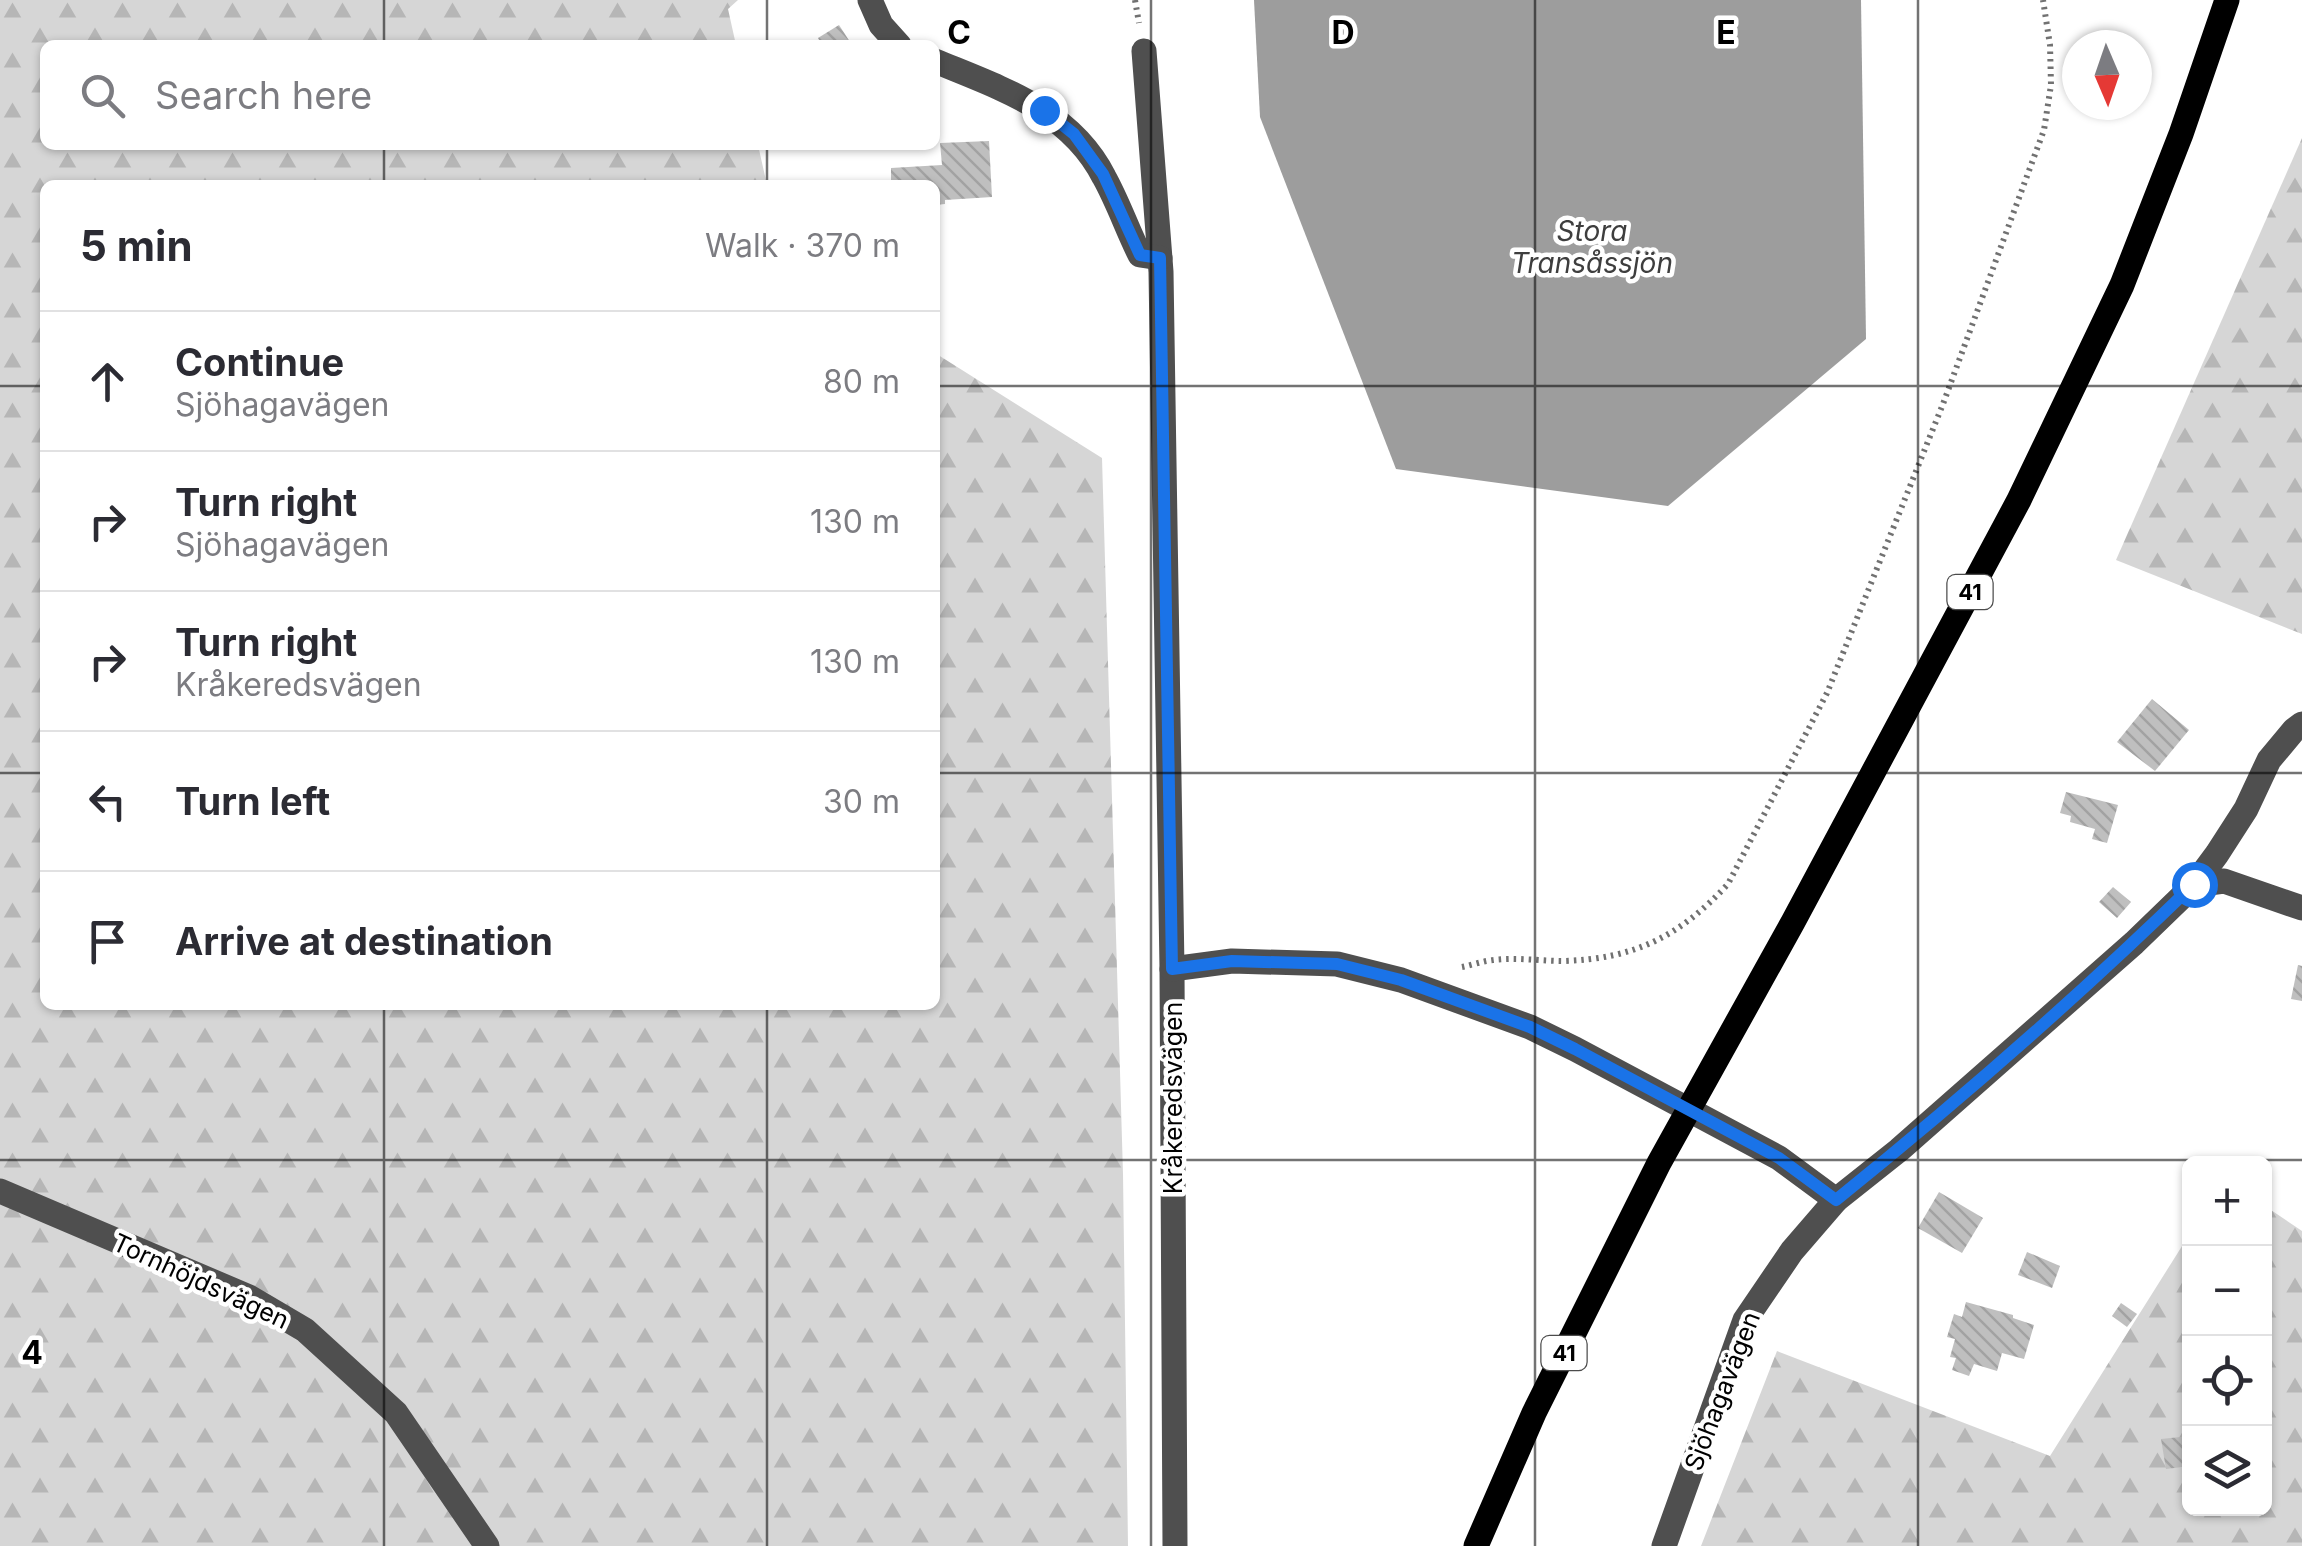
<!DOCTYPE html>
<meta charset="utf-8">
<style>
body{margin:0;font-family:Inter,sans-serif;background:#f7f7f7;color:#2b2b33}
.controls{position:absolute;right:30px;bottom:30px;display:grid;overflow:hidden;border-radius:15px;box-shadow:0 2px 8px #0004}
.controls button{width:90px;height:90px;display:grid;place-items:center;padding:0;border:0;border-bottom:2px solid #e1e1e2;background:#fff;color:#2b2b33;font:50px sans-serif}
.compass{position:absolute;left:2062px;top:30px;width:90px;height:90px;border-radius:50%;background:#fff;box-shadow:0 2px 8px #0004;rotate:178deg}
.stop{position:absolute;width:30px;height:30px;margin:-22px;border:8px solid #1a73e8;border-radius:50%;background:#fff}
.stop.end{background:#1a73e8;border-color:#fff;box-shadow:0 2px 10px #0008}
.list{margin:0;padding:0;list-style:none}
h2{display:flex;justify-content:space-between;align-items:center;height:130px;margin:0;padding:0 40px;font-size:42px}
h2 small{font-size:32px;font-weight:400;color:#7c7c81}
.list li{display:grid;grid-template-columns:65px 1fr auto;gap:30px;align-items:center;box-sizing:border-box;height:140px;padding:0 40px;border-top:2px solid #e1e1e2}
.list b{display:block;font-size:38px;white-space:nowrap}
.list p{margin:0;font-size:32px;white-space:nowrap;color:#7c7c81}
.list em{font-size:32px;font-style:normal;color:#7c7c81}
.icon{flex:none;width:55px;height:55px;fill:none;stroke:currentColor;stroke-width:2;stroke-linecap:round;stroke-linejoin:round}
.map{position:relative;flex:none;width:2302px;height:1546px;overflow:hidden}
.search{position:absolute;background:#fff;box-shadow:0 2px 8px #0004;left:40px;top:40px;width:900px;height:110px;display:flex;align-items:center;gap:25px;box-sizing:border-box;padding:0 35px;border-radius:15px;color:#7c7c81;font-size:38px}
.panel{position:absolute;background:#fff;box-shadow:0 2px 8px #0004;left:40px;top:180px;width:900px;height:830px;border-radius:15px}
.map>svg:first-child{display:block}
.forest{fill:url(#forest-firs)}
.water{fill:#9d9d9d}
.building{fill:url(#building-back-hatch)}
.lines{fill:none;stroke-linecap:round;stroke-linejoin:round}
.path{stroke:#717171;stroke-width:6;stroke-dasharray:2.5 5;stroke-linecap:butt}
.minor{stroke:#4f4f4f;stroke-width:25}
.major{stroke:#000;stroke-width:25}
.route{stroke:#1a73e8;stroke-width:12}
.grid{fill:none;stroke:#000;stroke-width:2.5;stroke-opacity:0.55}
.labels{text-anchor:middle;stroke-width:9;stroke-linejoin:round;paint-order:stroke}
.shield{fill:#fff;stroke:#4c4c4c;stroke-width:2.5}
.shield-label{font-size:22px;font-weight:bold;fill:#000}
.street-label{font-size:25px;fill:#000;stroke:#fff}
.water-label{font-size:28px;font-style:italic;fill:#3e3e3e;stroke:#fff}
.grid-label{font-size:32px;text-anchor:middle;font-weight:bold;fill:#000;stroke:#fff;stroke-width:9;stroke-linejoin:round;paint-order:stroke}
</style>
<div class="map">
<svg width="2302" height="1546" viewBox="0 0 2302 1546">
<defs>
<pattern id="forest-firs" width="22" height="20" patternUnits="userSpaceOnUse" patternTransform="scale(2.5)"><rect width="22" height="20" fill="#d6d6d6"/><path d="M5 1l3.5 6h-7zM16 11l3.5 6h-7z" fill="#b6b6b6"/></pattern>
<pattern id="building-back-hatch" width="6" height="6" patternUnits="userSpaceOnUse" patternTransform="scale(2.5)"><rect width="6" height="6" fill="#bfbfbf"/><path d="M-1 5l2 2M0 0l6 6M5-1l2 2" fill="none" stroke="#a2a2a2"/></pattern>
</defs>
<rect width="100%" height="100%" fill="#fff"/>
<g class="forest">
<path d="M0,0H738L728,9L736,45H45V145H758L767,185H45V1005H935V353L1102,458L1123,1174L1128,1546H0Z"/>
<path d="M2302,138V634L2116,560Z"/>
<path d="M2265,1206L2302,1231V1546H1701L1777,1351L2050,1456L2189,1235L2190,1508H2264Z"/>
</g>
<path class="water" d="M1254,0H1861L1866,339L1668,506L1396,469L1260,117Z"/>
<g class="building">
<path d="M839,25L852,45H822L818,38Z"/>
<path d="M989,141L992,197L945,200V204L935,205V185H891V168L942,165L940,143Z"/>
<path d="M2152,699L2189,730L2155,771L2117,742Z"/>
<path d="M2066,792L2118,805L2107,843L2092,839L2095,829L2070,822L2071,816L2060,813Z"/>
<path d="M2113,887L2131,902L2117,918L2099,902Z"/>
<path d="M2298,965L2302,966V1001L2291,999Z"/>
<path d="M1939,1192L1983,1218L1962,1253L1918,1228Z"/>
<path d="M2027,1252L2060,1266L2052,1288L2018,1275Z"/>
<path d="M1966,1302L2013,1315V1318L2034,1325L2024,1359L2002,1353L1997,1371L1974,1364L1969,1376L1952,1370L1956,1358L1950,1357L1955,1339L1947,1337L1954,1314L1962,1317Z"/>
<path d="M2121,1303L2137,1314L2127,1327L2112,1316Z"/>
<path d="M2190,1436V1466L2166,1469L2161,1439Z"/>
</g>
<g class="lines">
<g class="path">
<path d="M1135,0L1139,23"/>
<path d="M1462,967C1472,965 1483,961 1493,960C1516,957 1540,961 1563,961C1635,959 1680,936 1728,884L1827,693L1943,404L2044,130L2051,85L2050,45L2043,0"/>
</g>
<g class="minor">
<path d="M870,0L881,25L899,45"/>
<path d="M1144,51L1161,272L1172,969L1175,1546"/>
<path d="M935,61C1000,88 1070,110 1104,177C1118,202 1127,229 1140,255L1160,258"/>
<path d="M2194,885L2224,881L2302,908"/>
<path d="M1172,969L1232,961L1337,964L1401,980L1530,1027L1575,1049L1779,1158L1836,1200"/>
<path d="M0,1191L249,1297L305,1330L396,1413L487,1546"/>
<path d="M1664,1546L1745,1320L1792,1251L1836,1200L1899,1150L2134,943L2194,885L2217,854L2246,809L2269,760L2294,730L2302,724"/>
</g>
<path class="major" d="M1476,1546L1534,1413L1659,1163L1793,922L2019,500L2122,285L2181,134L2227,0"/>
</g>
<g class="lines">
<path class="route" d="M1044,110L1074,134L1103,174L1140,255L1160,258L1172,969L1232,961L1337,964L1401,980L1530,1027L1575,1049L1779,1158L1836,1200C1960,1100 2080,995 2194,884"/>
</g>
<path class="grid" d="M384,0V45M767,0V45M1151,0V1546M1535,0V1546M1918,0V1546M384,145V185M767,145V185M0,386H45M935,386H2302M0,773H45M935,773H2302M384,1005V1546M767,1005V1546M0,1160H2302"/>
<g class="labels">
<g class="shield">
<rect x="1947.5" y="575" width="45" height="34" rx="8"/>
<rect x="1541.5" y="1336" width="45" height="34" rx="8"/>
</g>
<g class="shield-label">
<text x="1970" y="600">41</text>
<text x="1564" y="1361">41</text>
</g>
<g class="street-label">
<text transform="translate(1173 1098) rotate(-90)" y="9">Kråkeredsvägen</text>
<text transform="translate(201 1281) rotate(25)" y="9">Tornhöjdsvägen</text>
<text transform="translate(1722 1391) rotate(-69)" y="9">Sjöhagavägen</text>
</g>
<g class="water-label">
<text x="1592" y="241">Stora<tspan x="1592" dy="32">Transåssjön</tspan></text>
</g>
</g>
<g class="grid-label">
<text x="959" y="44">C</text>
<text x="1343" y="44">D</text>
<text x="1726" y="44">E</text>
<text x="32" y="1364">4</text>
</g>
</svg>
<div class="controls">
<button>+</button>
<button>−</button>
<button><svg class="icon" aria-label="locate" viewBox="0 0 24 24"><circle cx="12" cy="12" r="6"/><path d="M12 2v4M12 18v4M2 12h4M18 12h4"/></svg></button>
<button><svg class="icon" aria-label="layers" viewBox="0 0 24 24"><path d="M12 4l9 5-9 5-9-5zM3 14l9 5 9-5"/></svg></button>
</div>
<svg class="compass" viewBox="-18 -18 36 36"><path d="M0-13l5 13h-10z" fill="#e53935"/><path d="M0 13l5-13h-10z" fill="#7c7c81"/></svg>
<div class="stop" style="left:2194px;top:884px"></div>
<div class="stop end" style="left:1044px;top:110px"></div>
<div class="search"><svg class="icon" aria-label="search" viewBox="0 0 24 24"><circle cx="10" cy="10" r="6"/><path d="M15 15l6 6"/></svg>Search here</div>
<section class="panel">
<h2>5 min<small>Walk · 370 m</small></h2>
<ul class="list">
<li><svg class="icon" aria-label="ahead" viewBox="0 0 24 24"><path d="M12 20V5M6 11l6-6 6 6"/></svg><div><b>Continue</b><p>Sjöhagavägen</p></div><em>80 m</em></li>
<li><svg class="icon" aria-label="right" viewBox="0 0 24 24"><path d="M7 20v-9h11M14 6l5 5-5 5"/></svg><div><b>Turn right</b><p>Sjöhagavägen</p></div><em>130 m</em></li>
<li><svg class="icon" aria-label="right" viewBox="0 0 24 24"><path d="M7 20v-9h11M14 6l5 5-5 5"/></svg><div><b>Turn right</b><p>Kråkeredsvägen</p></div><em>130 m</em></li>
<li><svg class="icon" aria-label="left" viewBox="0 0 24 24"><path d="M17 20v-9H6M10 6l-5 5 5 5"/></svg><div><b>Turn left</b></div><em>30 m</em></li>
<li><svg class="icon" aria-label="arrive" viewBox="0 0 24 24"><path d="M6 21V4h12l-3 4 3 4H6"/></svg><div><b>Arrive at destination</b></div></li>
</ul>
</section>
</div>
